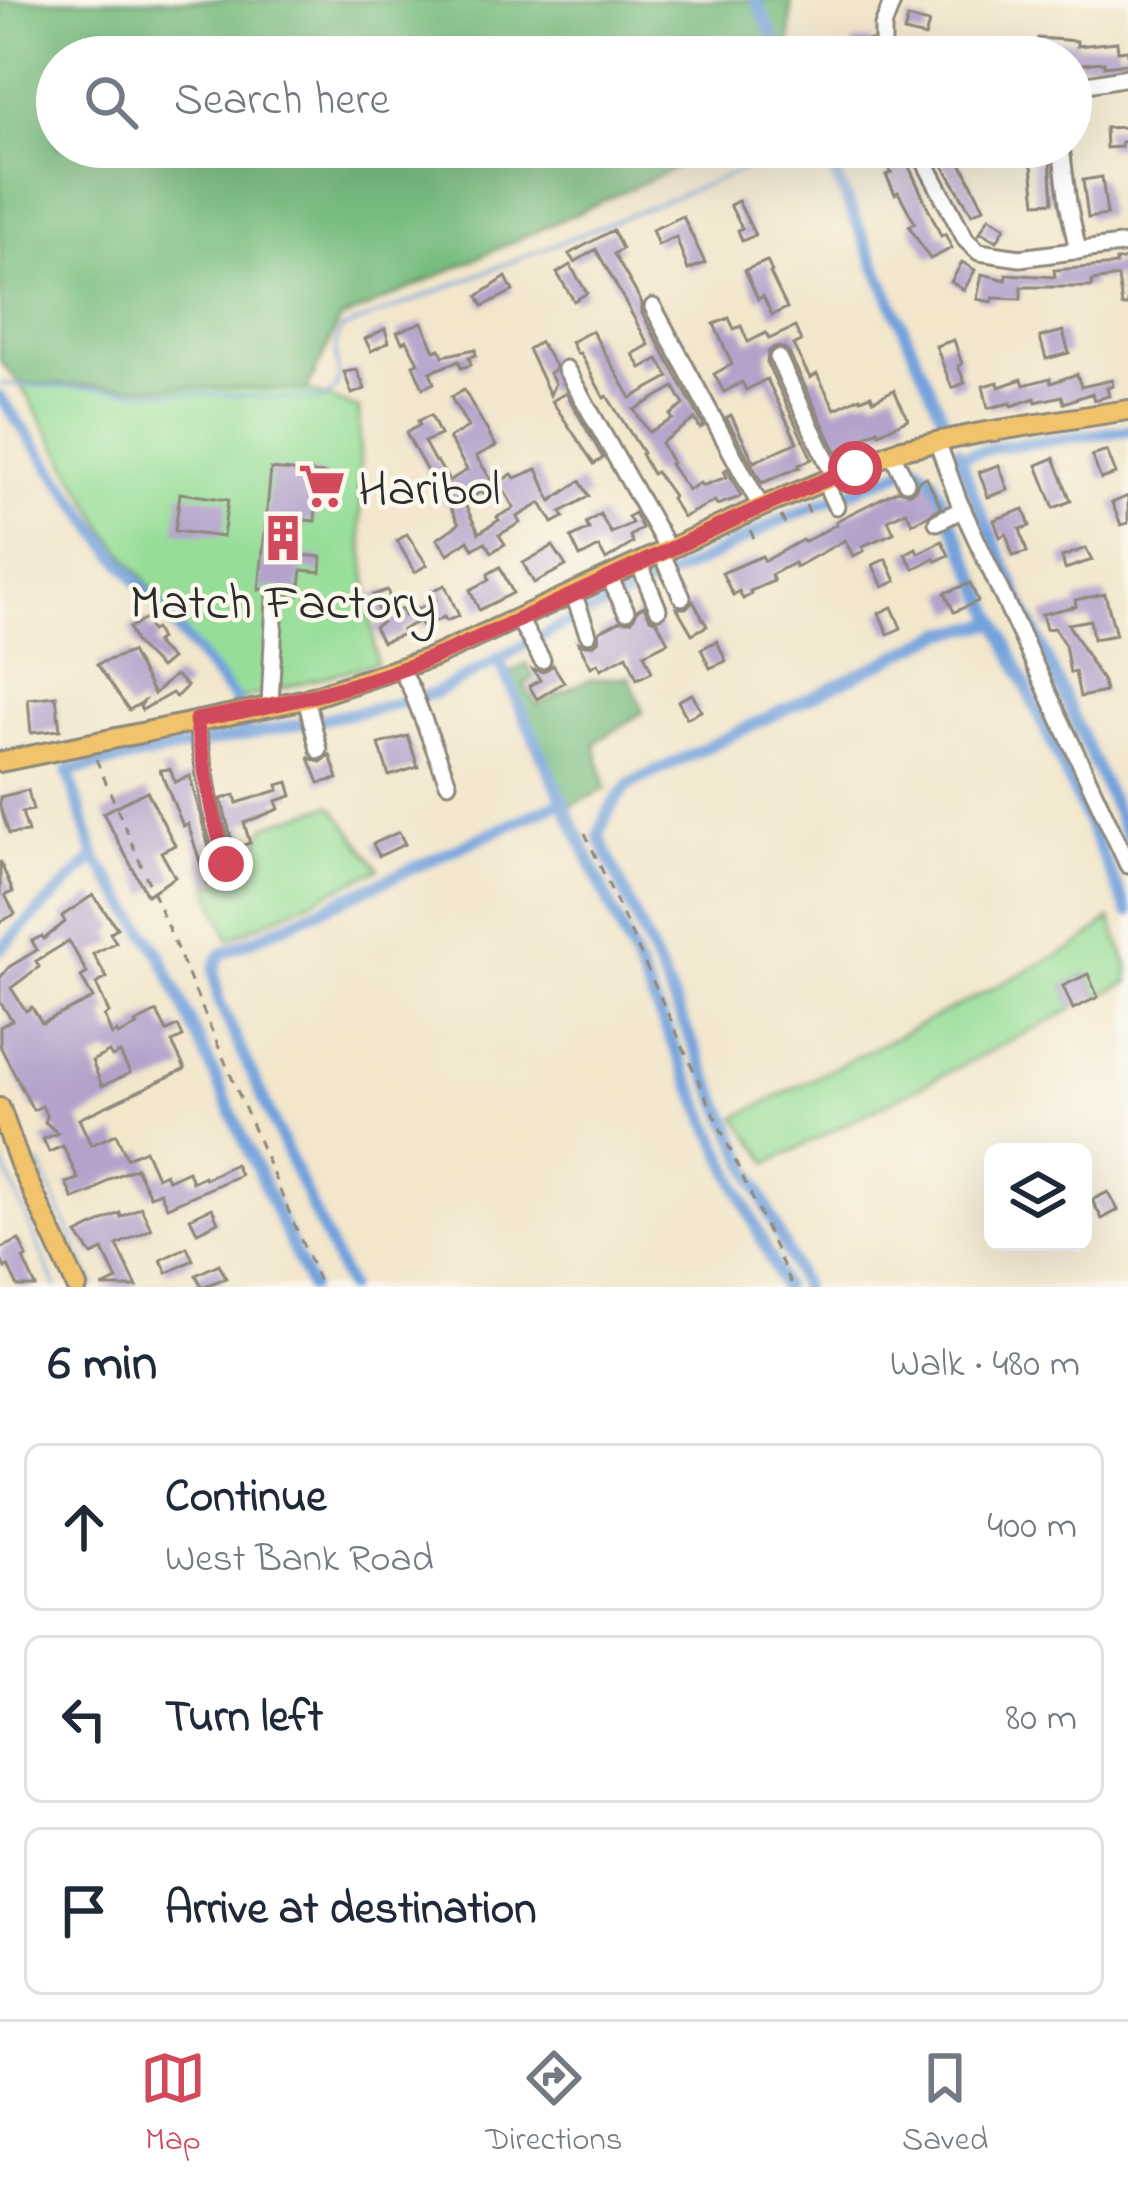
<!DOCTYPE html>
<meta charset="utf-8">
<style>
body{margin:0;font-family:"Indie Flower",sans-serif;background:#f2f2f3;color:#1f2937}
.controls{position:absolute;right:36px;bottom:36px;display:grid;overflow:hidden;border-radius:18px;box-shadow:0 12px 48px #0002}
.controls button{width:108px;height:108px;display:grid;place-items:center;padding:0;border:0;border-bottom:3px solid #e0e1e3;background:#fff;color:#1f2937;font:60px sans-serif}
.stop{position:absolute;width:36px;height:36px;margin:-27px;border:9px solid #d1495b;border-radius:50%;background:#fff}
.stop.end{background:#d1495b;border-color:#fff;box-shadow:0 3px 12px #0008}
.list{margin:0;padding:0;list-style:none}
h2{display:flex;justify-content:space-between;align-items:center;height:156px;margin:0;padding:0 48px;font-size:51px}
h2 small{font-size:39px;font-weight:400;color:#747a83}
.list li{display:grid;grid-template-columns:78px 1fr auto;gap:36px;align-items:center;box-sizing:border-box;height:168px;margin:0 24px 24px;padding:0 24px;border:3px solid #e0e1e3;border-radius:18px}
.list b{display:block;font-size:45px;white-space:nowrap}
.list p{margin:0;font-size:39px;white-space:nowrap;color:#747a83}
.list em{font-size:39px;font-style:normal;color:#747a83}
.icon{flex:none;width:66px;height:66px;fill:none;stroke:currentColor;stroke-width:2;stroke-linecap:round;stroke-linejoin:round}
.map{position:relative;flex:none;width:1128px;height:1287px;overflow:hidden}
.search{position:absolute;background:#fff;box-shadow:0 12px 48px #0002;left:36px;right:36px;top:36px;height:132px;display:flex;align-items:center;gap:30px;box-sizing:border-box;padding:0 42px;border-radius:66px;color:#747a83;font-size:45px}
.sheet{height:732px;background:#fff}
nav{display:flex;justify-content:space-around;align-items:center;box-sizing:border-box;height:168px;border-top:3px solid #e0e1e3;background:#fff;font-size:33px;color:#747a83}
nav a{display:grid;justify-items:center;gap:6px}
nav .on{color:#d1495b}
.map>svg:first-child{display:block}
.green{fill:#96de98;stroke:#608462;stroke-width:3}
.forest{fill:#78bd80;stroke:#527456;stroke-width:3}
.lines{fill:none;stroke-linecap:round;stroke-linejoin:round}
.stream{stroke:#73a2dc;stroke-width:3}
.canal{stroke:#73a2dc;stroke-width:12}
.building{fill:#b4a2cb;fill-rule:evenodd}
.minor-casing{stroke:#8e887b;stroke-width:21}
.major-casing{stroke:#8e887b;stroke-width:24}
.path{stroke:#8e887b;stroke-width:3;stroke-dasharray:9 9;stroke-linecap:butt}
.minor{stroke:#fff;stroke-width:15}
.major{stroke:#f1c36a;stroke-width:18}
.route{stroke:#d1495b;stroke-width:15}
.labels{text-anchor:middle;stroke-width:9;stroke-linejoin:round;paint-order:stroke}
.poi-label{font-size:51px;fill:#2b2b2b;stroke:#fbf7ec;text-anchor:start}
</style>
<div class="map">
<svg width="1128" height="1287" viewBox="0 0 1128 1287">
<rect width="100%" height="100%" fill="#fbf7ec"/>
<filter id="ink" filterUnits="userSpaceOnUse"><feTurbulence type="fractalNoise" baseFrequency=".00833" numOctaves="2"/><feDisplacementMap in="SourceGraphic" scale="24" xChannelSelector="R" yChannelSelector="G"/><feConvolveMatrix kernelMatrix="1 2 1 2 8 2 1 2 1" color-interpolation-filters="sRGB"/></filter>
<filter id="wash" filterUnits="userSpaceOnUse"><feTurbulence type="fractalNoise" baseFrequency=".004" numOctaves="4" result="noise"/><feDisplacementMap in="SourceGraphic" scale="48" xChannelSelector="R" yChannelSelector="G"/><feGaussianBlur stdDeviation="2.7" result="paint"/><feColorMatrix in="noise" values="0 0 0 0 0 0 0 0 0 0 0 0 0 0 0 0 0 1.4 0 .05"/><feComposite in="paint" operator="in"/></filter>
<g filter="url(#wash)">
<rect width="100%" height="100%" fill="#f2e6cb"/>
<g class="green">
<path d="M20,384L307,390L359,409L361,527L376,663L238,700L108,533Z"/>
<path d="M332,805L379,869L229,939L208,886L242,874L267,825Z"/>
<path d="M1110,919L1128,966V982L1098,997L1088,974L1064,986L1073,1009L769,1163L737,1117L1078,945Z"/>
</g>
<g class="forest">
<path d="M0,0H791L790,57H57V147H722L340,320L307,390L20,384L0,361Z"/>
<path d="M526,663L534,677L524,685L537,705L588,680L629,676L643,712L595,743L606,789L566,808L509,675Z"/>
</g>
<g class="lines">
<g class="stream">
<path d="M0,384L322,400C358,378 322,362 342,329L783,154"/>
<path d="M0,1156L56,1287"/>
<path d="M39,1164L94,1287"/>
</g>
<g class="canal">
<path d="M756,0L782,57"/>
<path d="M823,147L947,426"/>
<path d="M0,397L113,552L237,702L244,735"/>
<path d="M957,450L976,501L1128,838"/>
<path d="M960,456L998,447L1128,430"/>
<path d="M498,658L783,1287"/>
<path d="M0,949L95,857"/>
<path d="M310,1287L160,954L95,857L68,771L374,709L436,693L562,625L708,558L779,521L916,465L932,478L1128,912"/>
<path d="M348,1287L219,1001C216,984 209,966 223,953L563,801"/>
<path d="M803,1287L599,836C605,815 615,799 630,784L944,633L998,623"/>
</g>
</g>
<g id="blocks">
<g class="building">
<path d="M908,18L929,23L925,37L904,32Z"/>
<path d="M1038,38L1077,41V46L1117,42L1118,51L1128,50V63L1104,66V62L1071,65V57L1036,56Z"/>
<path d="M871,40V57H854L852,43Z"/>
<path d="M1128,127V142H1121V147L1106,148L1105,128Z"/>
<path d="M857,147H900L941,236L945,234L952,248L930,259L909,226L915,223L898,192L895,194L886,175L891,173L879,150L864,159Z"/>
<path d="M953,147L984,208L972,214L937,155Z"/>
<path d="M1030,147H1045L1046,158H1050L1053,202L1036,203Z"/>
<path d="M1102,177L1107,215L1088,218L1083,180Z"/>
<path d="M738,201L755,235L742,241L738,230L742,228L730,205Z"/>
<path d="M683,216L705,263L688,270L676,237L658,245L652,230Z"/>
<path d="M989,217L1005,227L997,241L982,233L979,234Z"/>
<path d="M613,230L622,249L614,254L633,287L642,303V313L704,426L700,428L695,419L661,443L672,463L670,464L688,490L700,483L702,486L727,477L724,471L727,469L741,496L738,498L717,505L715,501L683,517L671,498L673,496L656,472L652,474L641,454L643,453L607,396L604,398L580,353L577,354L571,342L592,331L631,398L669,377L658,359L641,368L633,354L649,345L596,249L575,262L569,254ZM674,387L684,405L670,415L673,419L649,432L634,410Z"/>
<path d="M1128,259V306H1122L1118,277L1092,281V287H1021V299L993,298L992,302L977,299L982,274L1006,280V274L1055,277L1054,270L1116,265V261Z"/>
<path d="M767,261L772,272L770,273L787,308L772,315L763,296L758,299L745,270Z"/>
<path d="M962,262L975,270L964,290L951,282Z"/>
<path d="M570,265L587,293L574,301L557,273Z"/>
<path d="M506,277L513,291L483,306L478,296Z"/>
<path d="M729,318L734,329L741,326L748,342L766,333L769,339L795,327L801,341L793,345L810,378L817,374L835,409L860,397L861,399L871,395L873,400L894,390L908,419L879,433L878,430L836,452L789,353L784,348L774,347L768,352L767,363L812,459L799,465L800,467L762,483L726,418L731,415L754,462L797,442L767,379L746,390L742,382L724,392L714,374L732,364L714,324Z"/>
<path d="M422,322L435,351L440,349L443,356L475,349L476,355L469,357L471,365L461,368L459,361L430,372L434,383L423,388L413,365L418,363L407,340L402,342L397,332Z"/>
<path d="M385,329L389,342L371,351L365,339Z"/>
<path d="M1063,331L1069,353L1046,359L1040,337Z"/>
<path d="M954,340L962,364L958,366L965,383L952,388L936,346Z"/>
<path d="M540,342L555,366L554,370L549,373L555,383L550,395L528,349Z"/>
<path d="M357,370L365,389L352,394L344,372Z"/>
<path d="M1077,374L1081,387L1112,380L1113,386L1107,388L1109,396L1094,400L1092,393L1064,403L1062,396L1036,402L1035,398L1012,406L1011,403L988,408L983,386L998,382L999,387L1022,379L1024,385L1050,378L1051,383Z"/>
<path d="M464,390L496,446L476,456L498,490L487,497L482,491L464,503L479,533L499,520L497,517L514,508L499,482L512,474L515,478L537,469L551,501L580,481L589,496L561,512L564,517L553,523L541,503L517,517L520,523L499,535L505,544L492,552L485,542L473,549L468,540L448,554L437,539L459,524L447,501L444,503L406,433L420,425L418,421L431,415L440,435L424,442L435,462L437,461L449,481L467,470L449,438L468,427L451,397Z"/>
<path d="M566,393L603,458L594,464L552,401Z"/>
<path d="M1107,451L1116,474L1101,479L1092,456Z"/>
<path d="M1054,458L1071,501L1054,508L1037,465Z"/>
<path d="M999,465L1008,490L988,497L979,472Z"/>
<path d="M271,469L325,474L324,492H317L315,521L304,520L300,555L322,557L321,572L302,570L299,595L285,593L277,587L259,590Z"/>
<path d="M926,477L941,507L927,516L912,523L906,511L888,520L894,533L862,546L864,551L853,556L845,540L796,567L794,563L771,575L774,581L750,591L751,594L743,599L739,591L733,595L722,573L762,556L765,561L802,540L804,542L837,524L836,521L898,490L910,493L916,488L918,481Z"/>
<path d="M180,493L228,500L223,537L175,531Z"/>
<path d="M1128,496V523L1121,525L1112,503Z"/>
<path d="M1024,509L1030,526L1020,529L1027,552L1013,556L1006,534L1000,537L994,520Z"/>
<path d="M634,513L642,528L630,536L633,543L606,560L599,547L580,557L571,538L589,529L586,523L600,514L611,533L632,523L628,517Z"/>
<path d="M407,534L427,565L415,572L397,541Z"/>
<path d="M942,541L949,555L936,561L934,558L914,569L905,554L916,548L918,553Z"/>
<path d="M553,546L566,566L534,583L523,563Z"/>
<path d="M1086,548L1092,560L1065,569L1062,557Z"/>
<path d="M886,559L896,581L883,587L873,565Z"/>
<path d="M500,567L513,593L479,610L470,590L489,580L488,574Z"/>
<path d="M970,583L978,601L954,612L945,593Z"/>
<path d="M445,585L459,616L446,621L444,617L423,628L419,621L402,630L404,634L382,642L374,627L382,622L373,595L387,590L395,612L401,609L404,616L436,600L432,591Z"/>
<path d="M1105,594L1116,635L1093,639L1090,620L1068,624L1103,682L1105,692L1080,697L1075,672L1070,673L1065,645L1054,628L1046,629L1042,614L1076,606L1075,600Z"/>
<path d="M693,601L707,626L692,634L677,608H686Z"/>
<path d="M644,606L650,618L657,621L668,642L644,654L652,672L637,679L627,655L601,669L598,663L591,667L578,642L585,645H593L598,641L600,631L620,621H632L638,609Z"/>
<path d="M892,607L901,628L888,634L879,613Z"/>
<path d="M145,619L151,631L155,629L160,639L155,643L171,659L160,668L136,644L129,628Z"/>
<path d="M717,641L726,661L710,668L701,649Z"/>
<path d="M131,652L154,694L174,676H177L187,686L176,697L172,693L142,710L140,707L143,702L129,710L97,664Z"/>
<path d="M553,665L564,682L537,699L529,686L540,680L533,670L543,672Z"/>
<path d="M692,694L701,711L687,718L678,701Z"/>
<path d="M56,696L60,730L31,733L28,699Z"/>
<path d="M408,736L418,767L389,776L379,744Z"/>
<path d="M330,755L338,779L319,783L309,758L321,762Z"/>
<path d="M170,769L175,782L190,776L214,867L221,879L207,884L188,824L183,826L160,770Z"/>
<path d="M288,782L292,796L276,801L279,809L244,823L250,843L234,848L221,799L235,795L237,803L279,790L278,785Z"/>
<path d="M28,790L33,810L22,812L28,832L9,834L0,807V797Z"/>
<path d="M147,791L175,845L161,852L175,877L147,895L103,813Z"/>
<path d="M399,832L405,844L379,856L373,844Z"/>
<path d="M0,861L13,892L5,895L15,914L0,922Z"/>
<path d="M93,895L117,928L110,933L116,942L93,954L107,978L96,984L109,1013L104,1016L112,1035L117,1032L118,1035L137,1026L135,1023L157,1012L167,1031L178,1026L183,1037L172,1042L185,1069L79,1119L91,1145L116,1134L127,1158L145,1150L157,1177L165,1173L168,1180L188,1171L192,1182L204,1176L205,1179L235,1164L240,1175L167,1207L160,1192L150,1196L136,1168L109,1179L94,1191L73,1199L66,1183L78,1179L63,1146L49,1152L43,1139L58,1133L45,1122L47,1117L42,1106L33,1110L0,1046V1027L12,1020L0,1002V978L9,967L37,950L32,941L42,936L44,939L65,922L62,916ZM69,941L87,973L81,977L93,998L42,1023L32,1007L26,1011L11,988L39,967L36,961ZM109,1052L112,1057L120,1053L130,1073L102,1086L92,1061Z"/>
<path d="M1088,974L1098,997L1073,1009L1063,986Z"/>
<path d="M1108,1192L1118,1210L1102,1219L1092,1200Z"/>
<path d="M141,1207L151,1229L117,1245L137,1287H102L117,1280L103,1250L92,1255L77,1234L120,1213L121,1217Z"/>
<path d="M212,1208L218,1222L197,1232L190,1218Z"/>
<path d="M19,1240L27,1257L23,1259L36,1287H18L8,1266L5,1268L0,1258V1249Z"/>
<path d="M187,1247L193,1260L167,1273L161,1260Z"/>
<path d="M219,1264L226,1278L202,1287L196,1275Z"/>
</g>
</g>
</g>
<g filter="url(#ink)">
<use href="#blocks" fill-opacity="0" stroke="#8e887b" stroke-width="3"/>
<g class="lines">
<defs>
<g id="minor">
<path d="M883,57V26L893,0"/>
<path d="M1071,92L1082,85L1128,77"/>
<path d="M917,147L966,240L979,252L1020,258L1128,244"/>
<path d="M1061,147L1068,203L1078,251"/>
<path d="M653,307L761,507"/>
<path d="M778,358L834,476"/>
<path d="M566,369L668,549"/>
<path d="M937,441L959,502L1128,865"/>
<path d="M892,453L906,482"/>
<path d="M824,480L836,506"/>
<path d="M937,522L963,509"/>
<path d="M661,553L682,597"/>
<path d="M639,563L658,609"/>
<path d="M609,577L626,611"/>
<path d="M573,593L588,634"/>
<path d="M518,618L542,660"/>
<path d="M400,668L411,688L448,783"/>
<path d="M306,699L319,750"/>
<path d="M270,705L275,599"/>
<path d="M196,720L211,810L226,864"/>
</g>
<g id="major">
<path d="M0,762L306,699L433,657L761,507L902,449L980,433L1128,410"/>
<path d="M0,1108L20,1164L77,1287"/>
</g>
</defs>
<use href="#minor" class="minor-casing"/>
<use href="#major" class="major-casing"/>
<g class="path">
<path d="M846,485L851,497"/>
<path d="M806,505L811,518"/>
<path d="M781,516L787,529"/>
<path d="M750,530L757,545"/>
<path d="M96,759L321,1287"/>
<path d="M585,833L793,1287"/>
</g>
<use href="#minor" class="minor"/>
<use href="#major" class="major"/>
</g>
</g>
<g class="lines" filter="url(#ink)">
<path class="route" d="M226,864L212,810L196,720C278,705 359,688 436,656C577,598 712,524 855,468"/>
</g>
<defs>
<symbol id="supermarket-bare" viewBox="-9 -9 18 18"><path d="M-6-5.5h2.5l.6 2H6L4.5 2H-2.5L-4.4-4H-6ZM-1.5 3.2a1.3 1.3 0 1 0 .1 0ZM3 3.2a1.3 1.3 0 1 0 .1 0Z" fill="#d1495b" stroke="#fbf7ec" stroke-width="2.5" paint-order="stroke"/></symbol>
<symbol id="building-bare" viewBox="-9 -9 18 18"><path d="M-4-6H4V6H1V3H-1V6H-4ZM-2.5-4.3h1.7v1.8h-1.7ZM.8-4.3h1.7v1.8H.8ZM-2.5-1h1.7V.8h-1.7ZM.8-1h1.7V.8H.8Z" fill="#d1495b" stroke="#fbf7ec" stroke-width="2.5" paint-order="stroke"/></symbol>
</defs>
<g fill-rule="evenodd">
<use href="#supermarket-bare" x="289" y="453" width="66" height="66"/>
<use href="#building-bare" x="250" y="505" width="66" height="66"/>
</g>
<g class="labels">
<g class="poi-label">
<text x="358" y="504">Haribol</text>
<text x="283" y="618" text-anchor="middle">Match Factory</text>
</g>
</g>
</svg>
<div class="controls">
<button><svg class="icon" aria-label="layers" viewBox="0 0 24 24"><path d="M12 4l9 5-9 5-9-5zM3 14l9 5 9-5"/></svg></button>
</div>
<div class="stop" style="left:855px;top:468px"></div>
<div class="stop end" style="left:226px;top:864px"></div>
<div class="search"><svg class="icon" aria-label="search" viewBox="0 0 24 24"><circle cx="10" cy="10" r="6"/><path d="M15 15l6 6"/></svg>Search here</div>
</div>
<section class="sheet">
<h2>6 min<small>Walk · 480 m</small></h2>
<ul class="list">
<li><svg class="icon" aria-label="ahead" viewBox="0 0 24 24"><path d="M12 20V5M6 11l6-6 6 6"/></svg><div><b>Continue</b><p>West Bank Road</p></div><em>400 m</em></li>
<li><svg class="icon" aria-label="left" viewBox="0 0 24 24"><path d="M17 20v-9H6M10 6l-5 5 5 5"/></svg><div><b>Turn left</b></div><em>80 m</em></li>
<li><svg class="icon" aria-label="arrive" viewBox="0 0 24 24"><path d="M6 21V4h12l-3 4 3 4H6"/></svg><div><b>Arrive at destination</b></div></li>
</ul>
</section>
<nav>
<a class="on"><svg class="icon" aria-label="map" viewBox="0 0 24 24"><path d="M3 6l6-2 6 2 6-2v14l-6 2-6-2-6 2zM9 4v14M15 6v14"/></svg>Map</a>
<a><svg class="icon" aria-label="directions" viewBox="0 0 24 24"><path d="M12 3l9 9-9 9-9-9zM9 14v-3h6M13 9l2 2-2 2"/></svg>Directions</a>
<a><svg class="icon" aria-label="saved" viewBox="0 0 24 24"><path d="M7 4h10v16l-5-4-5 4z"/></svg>Saved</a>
</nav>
